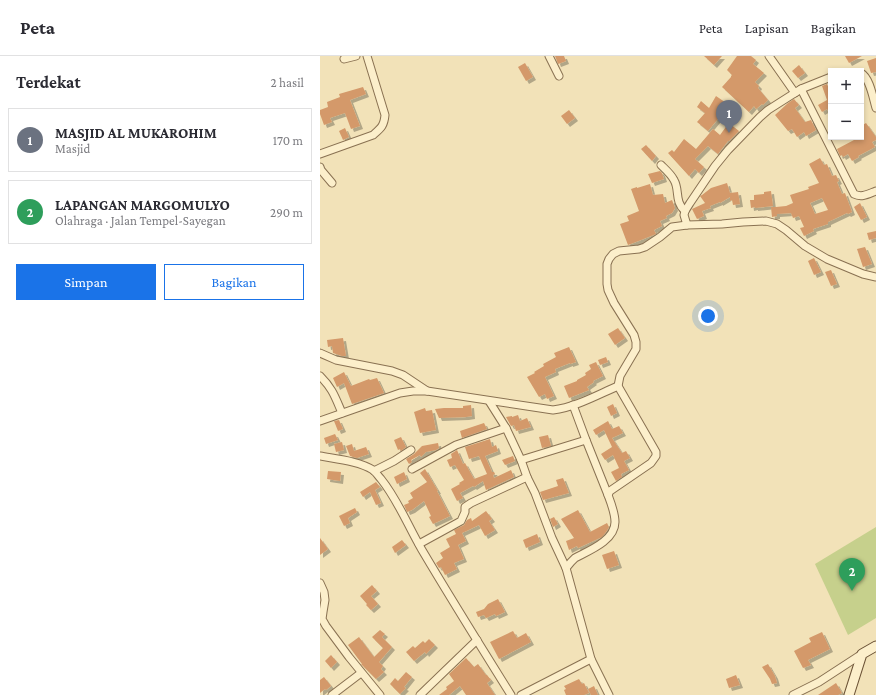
<!DOCTYPE html>
<html lang="id">
<meta charset="utf-8">
<style>
body{margin:0;font-family:"Crimson Pro",serif;background:#f2f2f3;color:#2b2b33}
.controls{position:absolute;right:12px;top:12px;display:grid;overflow:hidden;border-radius:0px;box-shadow:0 2px 6px #0003}
.controls button{width:36px;height:36px;display:grid;place-items:center;padding:0;border:0;border-bottom:1px solid #e1e1e2;background:#fff;color:#2b2b33;font:20px sans-serif}
.you{position:absolute;left:388px;top:260px;width:14px;height:14px;margin:-10px;border:3px solid #fff;border-radius:50%;background:#1a73e8;box-shadow:0 0 0 6px #1a73e833}
.badge{display:grid;place-items:center;width:26px;height:26px;border-radius:50%;background:#1a73e8;color:#fff;font-size:13px;font-weight:700}
.pin{position:absolute;translate:-50% -33px;filter:drop-shadow(0 1px 2px #0008)}
.pin::after{content:'';position:absolute;top:21px;width:14px;height:12px;background:inherit;clip-path:polygon(0 0,100% 0,50% 100%)}
.list{margin:0;padding:0;list-style:none}
h2{display:flex;justify-content:space-between;align-items:center;height:52px;margin:0;padding:0 16px;font-size:17px}
h2 small{font-size:13px;font-weight:400;color:#7c7c81}
.list li{display:grid;grid-template-columns:26px 1fr auto;gap:12px;align-items:center;box-sizing:border-box;height:64px;margin:0 8px 8px;padding:0 8px;border:1px solid #e1e1e2;border-radius:0px}
.list b{display:block;font-size:15px;white-space:nowrap}
.list p{margin:0;font-size:13px;white-space:nowrap;color:#7c7c81}
.list em{font-size:13px;font-style:normal;color:#7c7c81}
.actions{display:flex;gap:8px;padding:12px 16px}
.actions a{flex:1;padding:9px 0;border:1px solid #1a73e8;border-radius:0px;text-align:center;font-size:14px;color:#1a73e8}
.actions .main{background:#1a73e8;color:#fff}
.map{position:relative;flex:none;width:556px;height:639px;overflow:hidden}
header{display:flex;align-items:center;gap:24px;box-sizing:border-box;height:56px;padding:0 20px;background:#fff;border-bottom:1px solid #e1e1e2}
header strong{font-size:19px}
nav{display:flex;gap:22px;margin-inline-start:auto;font-size:14px}
main{display:flex}
aside{flex:1;background:#fff}
.map>svg:first-child{display:block}
.green{fill:#c6d08c}
.building{fill:#d4996a;fill-rule:evenodd;filter:url(#shadow)}
.lines{fill:none;stroke-linecap:round;stroke-linejoin:round}
.street-casing{stroke:#897152;stroke-width:9}
.secondary-casing{stroke:#6a5135;stroke-width:11}
.street{stroke:#fcefcb;stroke-width:7}
.secondary{stroke:#fcefcb;stroke-width:9}
</style>
<header>
<strong>Peta</strong>
<nav><a>Peta</a><a>Lapisan</a><a>Bagikan</a></nav>
</header>
<main>
<aside>
<h2>Terdekat<small>2 hasil</small></h2>
<ul class="list">
<li><span class="badge" style="background:#6b7280">1</span><div><b>MASJID AL MUKAROHIM</b><p>Masjid</p></div><em>170 m</em></li>
<li><span class="badge" style="background:#2e9e5b">2</span><div><b>LAPANGAN MARGOMULYO</b><p>Olahraga · Jalan Tempel-Sayegan</p></div><em>290 m</em></li>
</ul>
<div class="actions"><a class="main">Simpan</a><a>Bagikan</a></div>
</aside>
<div class="map">
<svg width="556" height="639" viewBox="0 0 556 639">
<defs>
<filter id="shadow"><feDropShadow dx="3" dy="3" stdDeviation="0" flood-color="#0004"/></filter>
</defs>
<rect width="100%" height="100%" fill="#f2e2b8"/>
<path class="green" d="M556,471V562L528,579L495,508Z"/>
<g class="building">
<path d="M235,0H244L246,5L238,8Z"/>
<path d="M384,0H402L394,9Z"/>
<path d="M417,0H431L436,4L433,8L444,17L435,26L439,30L438,32L448,44L443,49L442,48L436,53L434,50L429,56L402,31L411,21V20L412,19L407,14Z"/>
<path d="M525,0H542L529,7Z"/>
<path d="M556,2V16L551,17L547,5Z"/>
<path d="M205,7L213,21L206,25L198,11Z"/>
<path d="M479,9L485,17L478,22L472,15Z"/>
<path d="M507,28L511,37V59L507,53L502,56L498,49L507,44L502,30Z"/>
<path d="M43,31L46,38L30,44L40,70L31,73L25,57L10,62L12,66L4,69L0,58V54L8,51L7,46L20,41L19,38Z"/>
<path d="M396,40L412,51L405,60L402,58L388,75L377,66L385,57L377,51L381,45L389,52Z"/>
<path d="M474,43L479,49L475,52L485,66L491,64L496,74L486,80L484,76L477,81L472,73L468,75L455,59L468,47Z"/>
<path d="M249,54L255,62L247,68L241,60Z"/>
<path d="M546,67L556,81V84L552,86L555,91L538,100L539,101L532,105L528,98L523,101L522,99L520,100L517,93L534,84L531,81H541V70Z"/>
<path d="M408,68H410L419,75L409,85H408L398,98L388,90L375,103L384,111L379,117L375,113L369,120L348,97L352,94L354,96L364,83L376,93L393,73L400,79Z"/>
<path d="M25,72L29,81L23,84L19,75Z"/>
<path d="M326,89L336,100L332,105L321,93Z"/>
<path d="M500,102L504,109L507,108L512,120L516,119L519,125L517,126L522,138L525,137L532,156L528,158L527,157L508,166V168L493,173L494,175L484,180L480,172L484,171L479,160L473,162L471,157L457,158V160L452,161L451,151H456L466,150L473,147L470,139L489,133L488,131L499,127L489,108ZM502,142L508,154L495,158L490,147Z"/>
<path d="M340,115L342,117L344,123L332,127L328,118Z"/>
<path d="M407,127L410,137L418,136L420,148L413,149L412,144L410,145V141L400,147V146L390,150L391,152L382,155L384,160L377,163L372,153L385,147L380,140L382,139L391,132Z"/>
<path d="M330,128L333,139L343,138L345,147L352,144L355,152L352,157L346,160L347,162L340,165L342,170L334,174L336,178L321,184L308,189L300,168L309,165L307,160L319,155L311,133L317,131V132Z"/>
<path d="M451,135L453,150L435,152V151L431,152L430,144H434V139L444,138V136Z"/>
<path d="M540,147L547,161L541,164L534,151Z"/>
<path d="M556,175V182L549,184L547,177Z"/>
<path d="M545,191L552,208L543,211L537,193Z"/>
<path d="M494,202L501,216L494,219L488,205Z"/>
<path d="M511,214L517,228L511,230L505,216Z"/>
<path d="M298,272L305,282L295,289L288,278Z"/>
<path d="M23,282L26,300H22L13,297L12,290L8,291L7,284Z"/>
<path d="M249,291L256,306L250,308V307L235,313L236,316L225,321L234,340L227,343L225,338L219,341L207,321L215,317L214,316L224,310L223,308L236,301L234,297Z"/>
<path d="M286,301L288,306L280,309L278,304Z"/>
<path d="M276,306L283,320L273,325L274,326L267,331L269,334L249,342L244,330L257,325V324L266,319L265,317L271,313L269,309Z"/>
<path d="M24,316L31,330L49,323L50,324L57,322L64,337L32,348L24,327L17,331L13,322Z"/>
<path d="M293,348L297,357L291,360L287,351Z"/>
<path d="M151,349L152,360L146,361L119,362L115,353L124,352H143V350Z"/>
<path d="M105,352L106,355L112,354L116,374L100,377L94,356Z"/>
<path d="M198,359L200,365L207,362L211,371L196,375L194,369L191,370L186,361L192,360V361Z"/>
<path d="M19,364L23,373L18,375L14,365Z"/>
<path d="M288,365L292,373L299,370L303,377L292,382L302,397L306,395L310,402L304,405L309,414L301,418L302,421L296,425L291,416L299,412L293,399L285,404L281,398L292,391L284,374L276,379L273,374Z"/>
<path d="M164,367L167,373L142,382L140,375Z"/>
<path d="M15,378L18,384L6,388L4,382Z"/>
<path d="M228,379L231,390L222,392L219,381Z"/>
<path d="M81,381L86,391L81,395L80,393L78,394L74,384Z"/>
<path d="M170,383L172,391L176,389L178,395L165,400L172,416H174L175,418L173,419L174,422L191,414L194,421L166,434L163,425L154,431L153,430L140,437L143,442L137,445L131,433L140,428L139,427L144,424L135,409L130,411L127,404L132,402L131,398L137,394L143,408L145,407L154,423L167,418L159,400L149,403L145,391Z"/>
<path d="M22,386L24,394L16,396L14,388Z"/>
<path d="M118,387L119,392L116,394L106,396L101,401L100,399L91,404L92,406L89,408L86,403L94,398L102,390Z"/>
<path d="M32,388L34,395L46,391L49,398L37,402L30,400L26,390Z"/>
<path d="M193,400L195,405L185,409L182,404Z"/>
<path d="M105,413L118,435H117L130,460L113,468L109,461L111,460L104,445L92,454L87,456L84,449L89,447L88,445L93,442L90,437L107,426L100,417Z"/>
<path d="M8,415L21,416L20,425L7,423Z"/>
<path d="M84,416L87,423L77,428L74,421Z"/>
<path d="M243,422L249,437L223,444L220,436L238,430L236,424Z"/>
<path d="M56,426L60,431L55,434L61,447L56,449L50,436L43,441L40,436Z"/>
<path d="M35,452L37,456L28,462L30,467L24,470L19,460Z"/>
<path d="M258,454L270,476L287,467L289,471L286,476L282,481L258,492L257,490L249,494L246,485L254,482L241,463Z"/>
<path d="M166,455L172,463L169,465L175,474L165,480L159,469L142,477L146,485L138,489L144,503L134,507L137,513L125,519L121,511L119,512L116,507L123,502L120,497L130,491L126,483L136,478L134,474L144,469L147,464L151,462L152,465Z"/>
<path d="M234,461L238,468L233,471L230,463Z"/>
<path d="M217,478L220,486L206,492L203,484Z"/>
<path d="M0,482L8,493L0,499Z"/>
<path d="M82,484L86,489L75,497L72,491Z"/>
<path d="M294,495L299,509L287,513L282,499Z"/>
<path d="M52,529L57,535L51,540L58,548L51,554L46,549L47,548L40,540Z"/>
<path d="M178,543L185,556L176,560L175,558L166,562L164,559L158,561L156,556L164,553L168,548Z"/>
<path d="M60,574L65,578L62,581L72,591L59,606L63,610L61,613L64,616L56,623L41,608H42L28,589L39,581L54,601L63,592L52,581Z"/>
<path d="M193,575L197,582L206,577L211,586L179,603L170,586Z"/>
<path d="M502,576L510,593L488,604L491,609L483,612L474,595L491,586L489,582Z"/>
<path d="M109,583L115,589L106,598L105,596L94,605L86,596L93,590L95,592L103,585L105,587Z"/>
<path d="M11,599L17,606L11,612L5,605Z"/>
<path d="M146,602L154,611L158,608L166,619H167L171,624L167,627L175,639H146L140,630L129,639H119L127,633L126,631L134,625L129,618Z"/>
<path d="M448,608L455,620L457,627L452,628L450,623L442,611Z"/>
<path d="M86,616L92,621L84,631L86,632L80,638L70,628L75,622L78,625Z"/>
<path d="M416,619L420,629L409,632L406,623Z"/>
<path d="M4,621L11,630L6,634L5,633L0,637V624Z"/>
<path d="M259,623L262,628L264,627L269,637L264,639H246L244,634L246,633L244,630Z"/>
<path d="M516,627L522,637L518,639H498Z"/>
<path d="M274,630L278,639H271L268,633Z"/>
</g>
<g class="lines">
<defs>
<g id="street">
<path d="M229,0L239,20"/>
<path d="M449,0L475,37"/>
<path d="M24,3L36,0"/>
<path d="M541,17C550,22 553,42 556,52"/>
<path d="M481,33L534,138C542,142 548,138 556,135"/>
<path d="M0,98L53,79C61,72 64,70 65,59L47,0"/>
<path d="M341,109C345,113 351,118 354,124C360,134 354,145 365,155"/>
<path d="M0,111L1,114L12,127"/>
<path d="M367,169L364,159L365,155L370,147L395,110L408,94L440,61L448,54L481,33L511,21"/>
<path d="M0,297L16,304L72,315L83,319L107,335"/>
<path d="M0,320C13,333 15,341 22,357"/>
<path d="M169,345L186,372L201,404L207,421L215,437L232,482L246,512"/>
<path d="M253,349L266,384L288,439"/>
<path d="M0,365L80,337L93,335H107L233,354C256,351 277,339 298,330"/>
<path d="M0,400C16,403 39,405 53,414C56,416 58,420 61,423C78,444 88,470 102,494C131,543 161,591 191,639"/>
<path d="M201,404L266,384"/>
<path d="M92,413L136,389L186,372"/>
<path d="M54,415L74,405L91,394"/>
<path d="M99,488L141,465L145,456V451L151,447L207,421"/>
<path d="M0,527L4,536L5,544L3,556L2,563L6,570L29,601L60,639"/>
<path d="M12,639L41,617"/>
<path d="M100,639L157,584"/>
<path d="M201,639L271,603"/>
<path d="M289,639L271,603L246,512L251,506L255,502C268,495 295,485 295,466C295,457 291,447 288,439L290,435L331,407L336,400V396L298,330L300,320L316,293V286L314,279L294,247L288,234L287,228V208L289,203L293,198L299,195L319,193L325,191L340,181L352,171L367,169L402,168L423,166L446,165L457,168L466,174L485,190L507,203L543,218L556,221"/>
<path d="M473,639L499,626L542,598"/>
</g>
<path id="secondary" d="M529,639L542,598L556,590"/>
</defs>
<use href="#street" class="street-casing"/>
<use href="#secondary" class="secondary-casing"/>
<use href="#street" class="street"/>
<use href="#secondary" class="secondary"/>
</g>
</svg>
<div class="controls">
<button>+</button>
<button>−</button>
</div>
<div class="you"></div>
<div class="pin badge" style="left:409px;top:77px;background:#6b7280">1</div>
<div class="pin badge" style="left:532px;top:535px;background:#2e9e5b">2</div>
</div>
</main>
